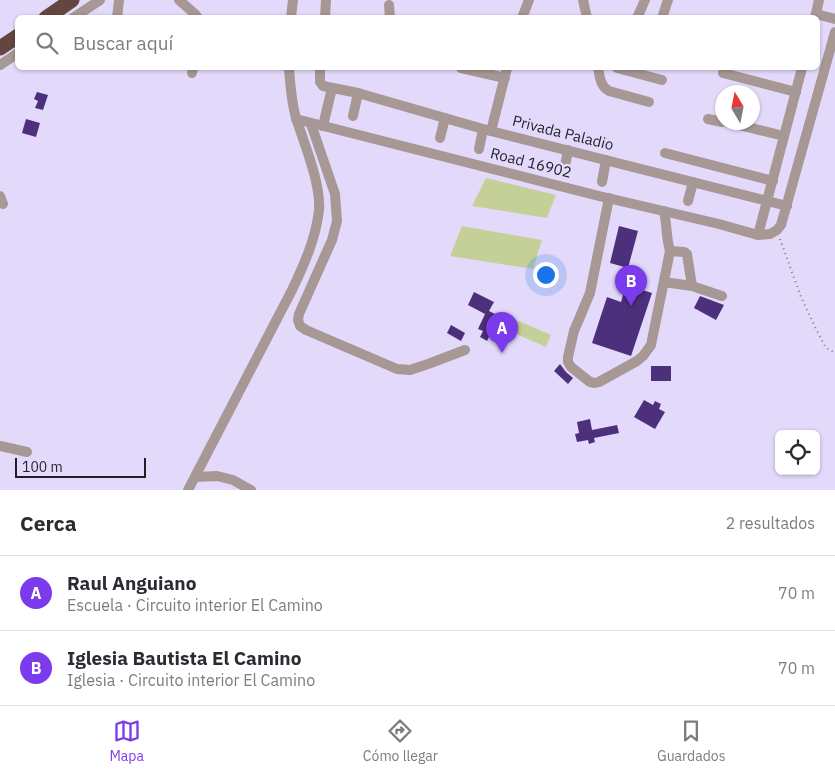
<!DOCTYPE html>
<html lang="es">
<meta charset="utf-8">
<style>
body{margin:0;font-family:"IBM Plex Sans",sans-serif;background:#f7f7f7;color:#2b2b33}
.controls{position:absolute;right:15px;bottom:15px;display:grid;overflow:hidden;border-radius:8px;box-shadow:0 1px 4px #0004}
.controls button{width:45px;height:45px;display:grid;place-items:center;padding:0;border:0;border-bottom:1px solid #e1e1e2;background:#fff;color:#2b2b33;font:25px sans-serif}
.compass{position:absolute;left:715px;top:85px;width:45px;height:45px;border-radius:50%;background:#fff;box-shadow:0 1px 4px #0004;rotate:350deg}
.scale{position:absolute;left:15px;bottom:12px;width:131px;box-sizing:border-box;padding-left:5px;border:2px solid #211d29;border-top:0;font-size:14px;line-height:18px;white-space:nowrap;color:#211d29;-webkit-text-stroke:4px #e3dafb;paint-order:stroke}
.you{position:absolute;left:545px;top:274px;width:18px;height:18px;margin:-12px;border:4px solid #fff;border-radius:50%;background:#1a73e8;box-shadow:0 0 0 8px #1a73e833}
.badge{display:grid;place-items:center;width:32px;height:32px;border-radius:50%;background:#7c3aed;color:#fff;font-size:16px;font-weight:700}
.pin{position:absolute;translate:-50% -41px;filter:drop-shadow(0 1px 2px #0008)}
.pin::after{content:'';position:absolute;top:26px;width:18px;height:15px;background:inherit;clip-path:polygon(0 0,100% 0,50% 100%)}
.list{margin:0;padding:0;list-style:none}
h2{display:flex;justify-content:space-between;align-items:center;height:65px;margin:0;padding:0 20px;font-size:21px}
h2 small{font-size:16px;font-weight:400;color:#7c7c81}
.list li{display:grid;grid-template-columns:32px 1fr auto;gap:15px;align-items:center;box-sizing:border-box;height:75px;padding:0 20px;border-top:1px solid #e1e1e2}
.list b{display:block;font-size:19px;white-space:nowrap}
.list p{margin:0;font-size:16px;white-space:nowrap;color:#7c7c81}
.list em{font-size:16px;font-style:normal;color:#7c7c81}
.icon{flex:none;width:28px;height:28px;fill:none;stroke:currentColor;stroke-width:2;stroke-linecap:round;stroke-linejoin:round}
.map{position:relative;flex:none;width:835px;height:490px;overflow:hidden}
.search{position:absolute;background:#fff;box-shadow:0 1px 4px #0004;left:15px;right:15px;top:15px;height:55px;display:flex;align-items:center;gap:12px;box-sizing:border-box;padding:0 18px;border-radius:8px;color:#7c7c81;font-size:19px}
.sheet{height:215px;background:#fff}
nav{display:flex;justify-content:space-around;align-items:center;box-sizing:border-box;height:70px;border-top:1px solid #e1e1e2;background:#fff;font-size:14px;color:#7c7c81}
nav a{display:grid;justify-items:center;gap:2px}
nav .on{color:#7c3aed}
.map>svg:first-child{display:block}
.green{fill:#c5d099}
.building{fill:#4d307b}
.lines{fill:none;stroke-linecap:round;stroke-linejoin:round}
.path{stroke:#7c768c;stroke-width:2;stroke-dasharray:1 4;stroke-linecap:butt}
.minor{stroke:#a79795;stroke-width:10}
.highway{stroke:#654542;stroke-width:15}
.labels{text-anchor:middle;stroke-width:5;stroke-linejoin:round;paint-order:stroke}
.street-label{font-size:15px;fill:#211d29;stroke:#e3dafb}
</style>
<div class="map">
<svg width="835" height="490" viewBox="0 0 835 490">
<rect width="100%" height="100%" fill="#e3dafb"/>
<g class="green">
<path d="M486,178L556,195L547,218L472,206Z"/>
<path d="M462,226L542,240L533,269L450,256Z"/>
<path d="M514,319L551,335L546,347L509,331Z"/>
</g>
<g class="building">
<path d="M37,92L48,95L43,110L35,108L38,101L34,99Z"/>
<path d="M26,119L40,123L36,137L22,133Z"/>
<path d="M619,226L638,231L628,268L610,263Z"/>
<path d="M626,285L652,293L631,356L592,343L607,297L621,302Z"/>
<path d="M474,292L494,302L489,311L499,316L487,341L480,337L483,331L478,329L485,314L468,305Z"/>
<path d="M700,296L724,305L716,320L694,308Z"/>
<path d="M451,325L465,333L461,341L447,333Z"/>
<path d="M560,364L566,372L573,378L568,384L554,371Z"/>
<rect x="651" y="366" width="20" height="15"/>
<path d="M644,400L653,405L655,401L661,404L659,409L665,412L655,429L634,417Z"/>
<path d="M590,419L592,430L617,425L619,433L594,438L595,442L589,444L588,440L577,442L575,434L579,433L577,422Z"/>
</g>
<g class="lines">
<path class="path" d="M780,239L801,297L816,329L826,348L835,353"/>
<g class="minor">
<path d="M179,0L195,14L198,18"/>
<path d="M583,0L587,18"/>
<path d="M389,5L390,18"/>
<path d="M816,14L835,19"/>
<path d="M73,18L100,0"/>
<path d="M117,18L119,0"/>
<path d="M291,18L293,0"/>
<path d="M325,18L326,0"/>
<path d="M522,18L529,0"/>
<path d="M637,18L645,0"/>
<path d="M662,18L668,0"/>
<path d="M815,18L819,0"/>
<path d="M0,65L18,53"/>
<path d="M320,68V82L323,86L358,93L483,129L787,206"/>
<path d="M461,68L505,78"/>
<path d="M598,68C600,77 600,86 609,91L649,102"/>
<path d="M617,68L662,80"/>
<path d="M192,73L193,68"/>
<path d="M723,73L796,92"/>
<path d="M353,116L358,93"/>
<path d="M296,119L599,196L719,224L758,235L770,234L777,230L781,225L835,32"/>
<path d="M708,119L722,122"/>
<path d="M726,122L784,136"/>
<path d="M311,124L335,194L337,221L332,240L299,314L298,320L300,326L306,330L397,369L410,370L428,364L465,350"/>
<path d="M323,126L332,88"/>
<path d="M491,131L507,68"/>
<path d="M440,138L445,118"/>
<path d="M479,149L483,129"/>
<path d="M665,153L773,181"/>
<path d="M564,172L568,150"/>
<path d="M602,182L606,160"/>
<path d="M0,196L3,204"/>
<path d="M609,198L590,293L574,331L568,357V362L571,367L590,382L595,383L599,382L637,361L643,356L651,345L670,251C666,238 667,224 664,211"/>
<path d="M688,201L693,182"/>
<path d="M758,235L802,68"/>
<path d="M670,251L684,252L687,254L692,286"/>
<path d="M664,282L692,286L722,296"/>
<path d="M0,446L27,452"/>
<path d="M195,477L217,476L233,480L251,490"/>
<path d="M188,490L292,290C304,265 316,238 319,210C321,185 305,145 297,121C292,107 290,82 289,68"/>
</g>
<g class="highway">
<path d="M46,18L72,0"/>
<path d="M0,48L18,36"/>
</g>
</g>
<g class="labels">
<g class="street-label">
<text transform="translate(563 133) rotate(14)" y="5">Privada Paladio</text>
<text transform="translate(531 163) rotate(14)" y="5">Road 16902</text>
</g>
</g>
</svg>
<div class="controls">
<button><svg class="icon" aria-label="locate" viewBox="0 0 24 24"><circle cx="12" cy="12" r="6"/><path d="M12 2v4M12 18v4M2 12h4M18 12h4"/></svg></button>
</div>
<svg class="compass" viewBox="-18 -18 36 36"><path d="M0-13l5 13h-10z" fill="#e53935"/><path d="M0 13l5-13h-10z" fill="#7c7c81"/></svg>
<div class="scale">100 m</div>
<div class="you"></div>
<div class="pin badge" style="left:502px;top:353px">A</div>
<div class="pin badge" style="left:631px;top:306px">B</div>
<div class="search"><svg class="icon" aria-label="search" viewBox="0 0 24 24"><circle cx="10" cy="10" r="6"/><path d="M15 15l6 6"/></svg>Buscar aquí</div>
</div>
<section class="sheet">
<h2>Cerca<small>2 resultados</small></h2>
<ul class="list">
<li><span class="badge">A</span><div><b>Raul Anguiano</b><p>Escuela · Circuito interior El Camino</p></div><em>70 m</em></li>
<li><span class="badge">B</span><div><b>Iglesia Bautista El Camino</b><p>Iglesia · Circuito interior El Camino</p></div><em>70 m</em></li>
</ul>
</section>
<nav>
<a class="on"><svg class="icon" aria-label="map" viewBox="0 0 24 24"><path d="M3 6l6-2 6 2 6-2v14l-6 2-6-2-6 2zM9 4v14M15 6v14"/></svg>Mapa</a>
<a><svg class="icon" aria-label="directions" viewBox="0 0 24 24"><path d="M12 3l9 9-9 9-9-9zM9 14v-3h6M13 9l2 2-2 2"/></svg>Cómo llegar</a>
<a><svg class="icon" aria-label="saved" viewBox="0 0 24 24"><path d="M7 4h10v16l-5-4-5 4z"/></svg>Guardados</a>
</nav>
